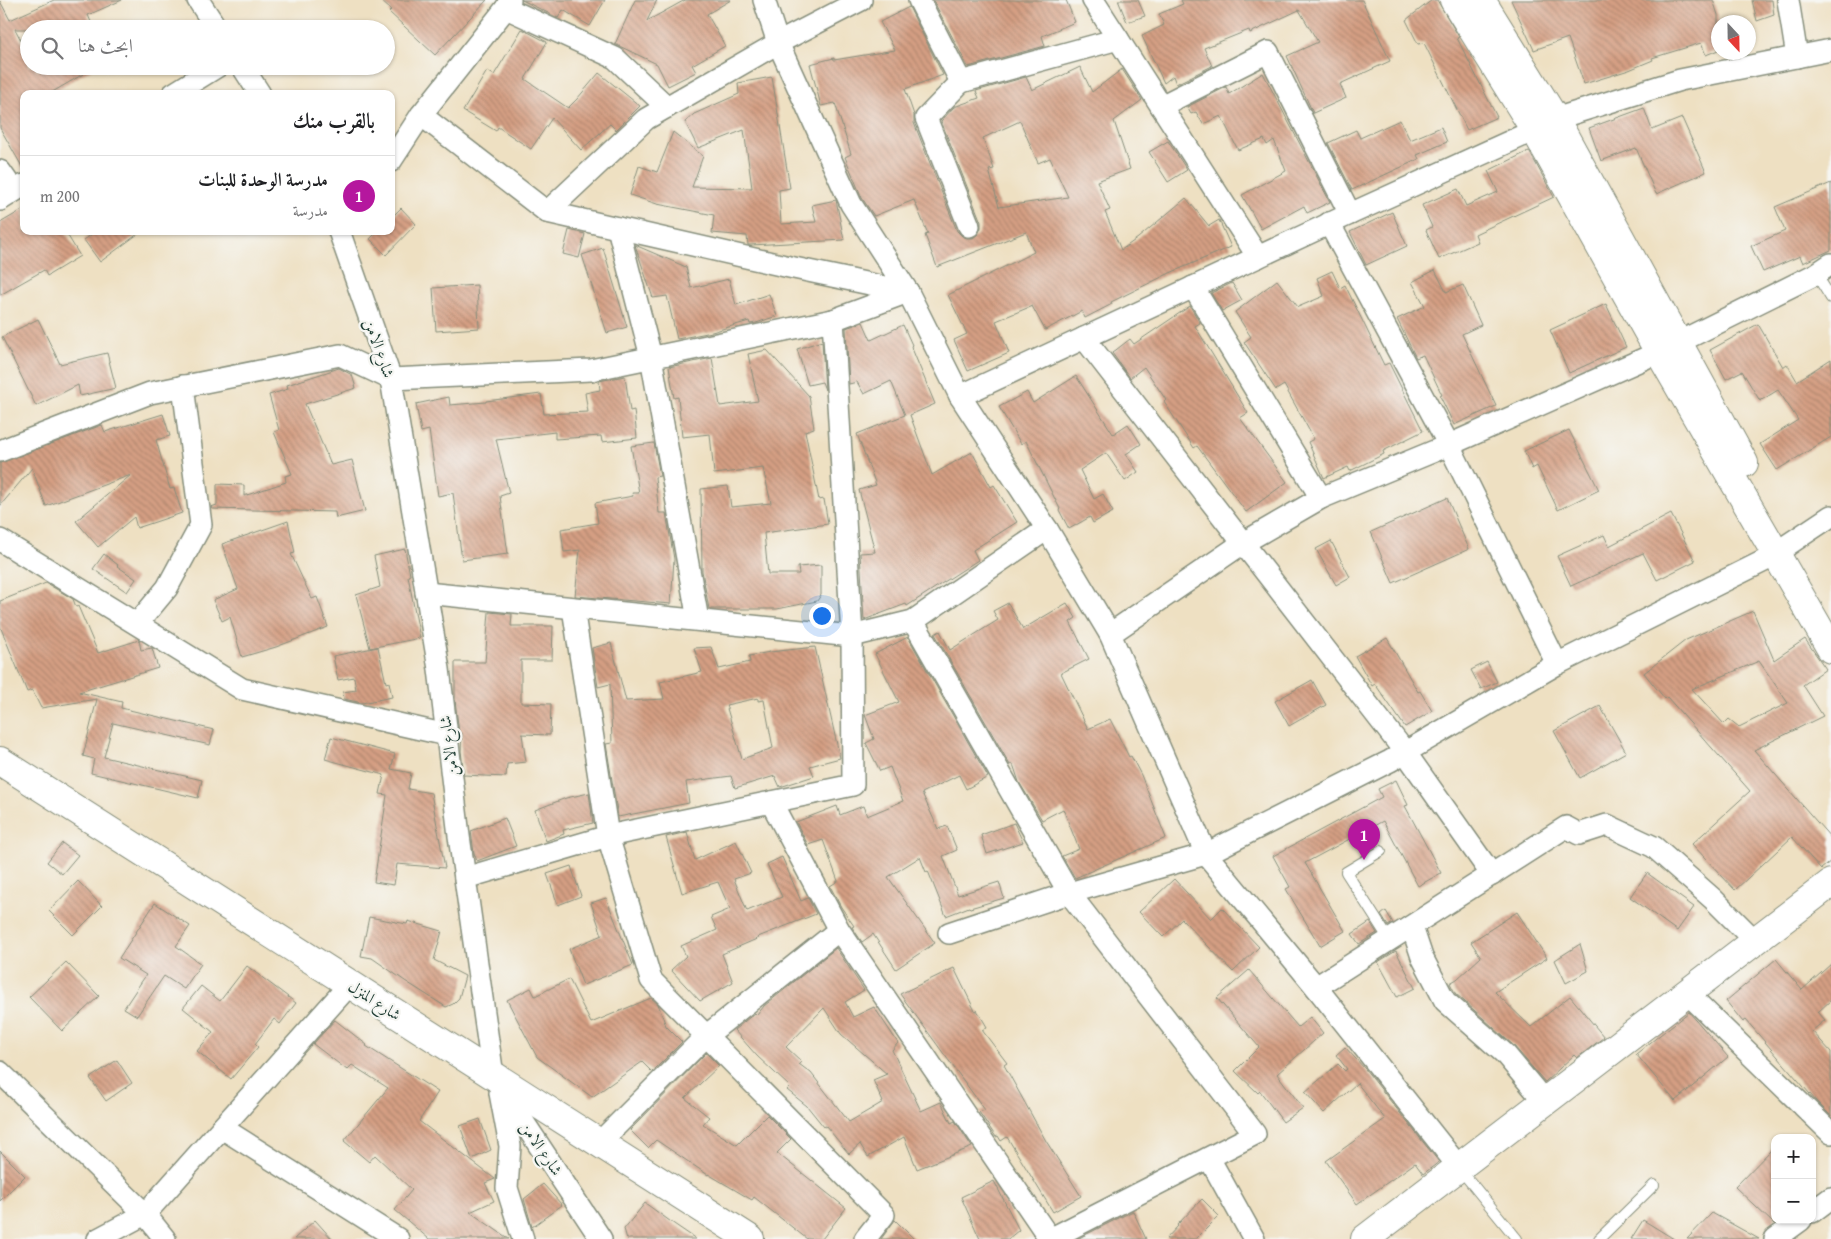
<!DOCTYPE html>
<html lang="ar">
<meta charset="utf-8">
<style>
body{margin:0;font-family:"Gentium Book Plus",Amiri,serif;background:#f2f2f2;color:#202124;direction:rtl}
.controls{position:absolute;right:15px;bottom:15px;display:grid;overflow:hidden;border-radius:10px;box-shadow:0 1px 4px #0004}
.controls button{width:45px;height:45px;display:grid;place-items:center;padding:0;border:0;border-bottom:1px solid #e0e0e0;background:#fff;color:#202124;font:25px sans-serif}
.compass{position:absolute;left:1711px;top:15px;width:45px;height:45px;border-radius:50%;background:#fff;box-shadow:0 1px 4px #0004;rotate:158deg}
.you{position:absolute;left:821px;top:615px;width:18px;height:18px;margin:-12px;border:4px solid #fff;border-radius:50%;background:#1a73e8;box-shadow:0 0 0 8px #1a73e833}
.badge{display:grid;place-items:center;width:32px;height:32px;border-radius:50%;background:#b5179e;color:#fff;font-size:16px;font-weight:700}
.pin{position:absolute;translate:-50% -41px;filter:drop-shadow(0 1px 2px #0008)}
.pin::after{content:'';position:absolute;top:26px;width:18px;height:15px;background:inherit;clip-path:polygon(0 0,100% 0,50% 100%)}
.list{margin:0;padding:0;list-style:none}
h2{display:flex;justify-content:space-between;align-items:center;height:65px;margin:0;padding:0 20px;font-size:21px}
h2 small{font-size:16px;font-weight:400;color:#757577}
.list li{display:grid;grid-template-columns:32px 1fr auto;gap:15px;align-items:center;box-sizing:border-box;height:80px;padding:0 20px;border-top:1px solid #e0e0e0}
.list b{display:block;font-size:19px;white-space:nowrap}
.list p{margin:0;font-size:16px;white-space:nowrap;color:#757577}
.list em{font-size:16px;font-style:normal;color:#757577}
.icon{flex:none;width:28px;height:28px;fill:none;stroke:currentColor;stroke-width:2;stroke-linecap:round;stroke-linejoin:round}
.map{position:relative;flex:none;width:1831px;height:1239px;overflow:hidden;direction:ltr}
.search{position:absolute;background:#fff;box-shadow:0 1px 4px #0004;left:20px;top:20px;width:375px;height:55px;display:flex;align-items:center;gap:12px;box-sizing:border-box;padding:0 18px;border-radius:28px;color:#757577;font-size:19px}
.panel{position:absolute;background:#fff;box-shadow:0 1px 4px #0004;left:20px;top:90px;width:375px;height:145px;border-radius:10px;direction:rtl}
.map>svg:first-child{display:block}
.building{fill:url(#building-back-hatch);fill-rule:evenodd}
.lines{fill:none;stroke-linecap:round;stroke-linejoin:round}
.lane-casing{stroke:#868e7b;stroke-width:12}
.street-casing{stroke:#868e7b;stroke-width:24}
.secondary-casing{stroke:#868e7b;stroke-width:30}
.lane{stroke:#fff;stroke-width:10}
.street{stroke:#fff;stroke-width:21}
.secondary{stroke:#fff;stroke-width:28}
.labels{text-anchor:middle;stroke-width:4.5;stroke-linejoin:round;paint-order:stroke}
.street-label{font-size:16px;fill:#1f3d34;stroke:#f6f6f2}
</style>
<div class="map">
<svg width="1831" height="1239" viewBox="0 0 1831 1239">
<defs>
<pattern id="building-back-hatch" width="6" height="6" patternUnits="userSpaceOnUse" patternTransform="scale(1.25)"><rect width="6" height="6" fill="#d59f83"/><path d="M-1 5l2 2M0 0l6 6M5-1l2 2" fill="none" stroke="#ac836c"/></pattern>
</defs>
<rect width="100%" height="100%" fill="#f6f6f2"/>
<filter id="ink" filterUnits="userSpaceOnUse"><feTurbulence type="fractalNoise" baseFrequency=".02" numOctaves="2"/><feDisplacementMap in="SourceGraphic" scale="10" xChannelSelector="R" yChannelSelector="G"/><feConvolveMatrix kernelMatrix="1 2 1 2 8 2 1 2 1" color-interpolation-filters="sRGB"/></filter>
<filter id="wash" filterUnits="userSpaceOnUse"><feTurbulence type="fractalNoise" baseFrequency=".0096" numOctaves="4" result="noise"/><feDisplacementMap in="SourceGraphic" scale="20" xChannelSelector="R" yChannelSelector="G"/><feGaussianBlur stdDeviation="1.12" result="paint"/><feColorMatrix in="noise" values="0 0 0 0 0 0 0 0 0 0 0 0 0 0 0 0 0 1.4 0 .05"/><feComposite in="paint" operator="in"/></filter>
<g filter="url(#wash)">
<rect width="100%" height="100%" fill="#eee0c2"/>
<g id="blocks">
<g class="building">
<path d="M54,0H122L88,15L94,29H15L29,55V66H35L37,71L47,66H97L49,94H24V170L0,128V1L10,20Z"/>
<path d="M380,0H487L435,55L389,12L391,10Z"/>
<path d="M522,0H605L590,26L563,10L558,18Z"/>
<path d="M635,0H657L647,21L685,0H731L707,14L725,46L692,65L696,72L668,86L657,64L615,44Z"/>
<path d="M933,0H1066L1075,22L1042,36L1045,46L968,67Z"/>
<path d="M1118,0H1138L1145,16L1127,22Z"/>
<path d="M1181,0H1362L1390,61L1340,84L1346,98L1313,113L1287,56L1318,42L1299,10L1250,33L1249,30L1204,48L1212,66L1176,84L1173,76L1164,83L1142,36L1164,25L1159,14L1183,4Z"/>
<path d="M1432,0H1437L1459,37L1457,38L1497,117L1467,130L1424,43L1418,44L1406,20Z"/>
<path d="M1511,0H1713L1718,15V50L1706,55L1701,43L1652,58L1653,60L1629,70L1584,84L1568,38L1534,50Z"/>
<path d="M1752,0H1772L1774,15L1757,21Z"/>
<path d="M909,7L943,75L905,89L914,115V123L957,231L962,236L967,238H973L978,234L981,228V222L941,121L954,107L979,98L976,91L1026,77L1032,90L1080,67L1092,92L1122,69L1142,100L1114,121L1130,169L1097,181L1110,210L1105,212L1121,250L1138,238L1186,198L1209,226L1219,220L1231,247L1170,273L1111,302L1112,304L1085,318L1082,311L1045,330L1032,306L996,321L1009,353L968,371L954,340L967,334L948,295L1034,252L1026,232L937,267L925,235L928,234L914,200L874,216L862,198L845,157L851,154L835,103L821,106L810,64L834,58V60L895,50L880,22ZM1020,121L1038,163L1050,158L1068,197L999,207L989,170L994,169L983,138Z"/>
<path d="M522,29L547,42L525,79L568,108L577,99L599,73L640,106L616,130L610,124L581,150L552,118L531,149L498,127L496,131L463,111L487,71L494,75Z"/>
<path d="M1263,73L1330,202L1307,213L1304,206L1261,229L1242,195L1286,171L1274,140L1267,145L1264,139L1238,150L1221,116L1203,124L1196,112L1191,114L1187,107L1226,87L1229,94Z"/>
<path d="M772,77L790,188L779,190L781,224L816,222L812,205L836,200L844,240L751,245H748L747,236L712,233L714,215L657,204L630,195L639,166L657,172L673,132L703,156L692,187L752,188L744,130L698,148L685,122L694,114L739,94L738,83Z"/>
<path d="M1644,108L1652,130L1682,118L1706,172L1656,194L1636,148L1601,161L1589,128Z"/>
<path d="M1400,120L1410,140L1441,127L1447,142L1417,155L1419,159L1352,190L1328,143L1356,130L1360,138Z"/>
<path d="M1168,141L1187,170L1168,182L1149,152Z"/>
<path d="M1529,151L1554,197L1475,234L1478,242L1439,259L1426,230L1432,227L1422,205L1458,189L1466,206L1498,192L1488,171Z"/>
<path d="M1831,183V250L1803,263L1800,256L1763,272L1751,246L1785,231L1775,207Z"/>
<path d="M401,208L416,224L386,255L370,239L378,231H391V218Z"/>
<path d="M24,209V231H65L80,256L47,276L44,270L0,295V223Z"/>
<path d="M1392,212L1407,246L1366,265L1350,232Z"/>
<path d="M569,230L585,234L579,258L563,254Z"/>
<path d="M96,231H142L100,262L84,240Z"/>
<path d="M635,245L686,267L691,288L729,279L736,305L769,294L777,316L756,323L750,324L749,321L712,332L677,339L667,296L653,298Z"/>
<path d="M603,248L627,327L607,333L582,255Z"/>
<path d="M1435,270L1446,292L1463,285L1481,325L1462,334L1496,406L1454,425L1440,396L1442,395L1423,355L1416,358L1397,319L1425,306L1412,282Z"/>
<path d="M1332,271L1340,288L1345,285L1384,365L1389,363L1423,431L1383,451L1384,454L1350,471L1348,467L1324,478L1308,442L1314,439L1284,385L1276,390L1244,342L1251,337L1235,312L1277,280L1298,307L1324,296L1317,278Z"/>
<path d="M1232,283L1242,300L1222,311L1211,293Z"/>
<path d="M477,285L479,328L436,331L433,288Z"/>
<path d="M1606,304L1626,347L1569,373L1550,330Z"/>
<path d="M1190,306L1200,323L1195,326L1248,413L1240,418L1287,482L1246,512L1197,446L1194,448L1164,402L1166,400L1144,367L1130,378L1112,353L1130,339L1134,344Z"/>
<path d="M38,319L60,364L107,353L116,388L80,396L78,385L36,406L2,337Z"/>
<path d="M863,322L871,340L903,325L912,345L911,346L935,404L910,415L932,475L972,452L991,487L994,485L1017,522L973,550L978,560L907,606L906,604L864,620L860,553L875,552L859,490L876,485L857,434L905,415L891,381L864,394L857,382L849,384L846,328Z"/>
<path d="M1758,324L1783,367L1787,364L1797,381L1831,359V437L1777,470L1760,444L1798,420L1778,390L1760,401L1742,371L1726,379L1710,350Z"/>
<path d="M822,341L825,390L822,382L808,385L797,349Z"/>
<path d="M767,350L809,396L814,428L805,431L819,500L824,499L828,524L764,533L768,574H799L798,567L821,565V595L817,601L777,609H709L702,571L701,489L728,486L731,507L771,503L763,468L714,474L710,434L682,437L678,397L674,398L669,367L712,358L720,406L758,401L748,354Z"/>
<path d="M339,368L352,375L356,388L305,404L331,465L352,460L365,511L336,518L335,512L212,509L211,507L217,505V484L244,485V496L286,482L285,476L292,474L274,432L279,430L269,395L288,389L287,385Z"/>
<path d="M625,376L630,411L634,410L637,438L602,442L601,436L555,439V432L496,439L509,493L500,496L508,554L462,560L453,493L438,496L429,430L421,432L416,404L449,397L450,405L486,402V401L541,394L544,414L588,412L585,393L600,390L599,381Z"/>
<path d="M1076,376L1113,434L1128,424L1141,444L1126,454L1138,472L1125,481L1106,453L1080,470L1094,499L1103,494L1113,512L1093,523L1090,517L1069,529L1059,510L1060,509L1026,441L1021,444L999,407L1027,392L1033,403Z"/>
<path d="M163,414L170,436L156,440L170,489L174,488L182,513L137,528L134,517L98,547L76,521L131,475L46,506L32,468L0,506V463L102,425L105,432Z"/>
<path d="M1569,430L1599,490L1558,510L1537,466L1532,469L1524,451Z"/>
<path d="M654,443L660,476L655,477L659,513H666L674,559L671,604L575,596L580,550L564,552L561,529L598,523L595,503L633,496L632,493H639L631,446Z"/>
<path d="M1447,498L1469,549L1393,583L1371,532Z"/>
<path d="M1671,514L1695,561L1657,580L1643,553L1571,586L1557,556L1604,535L1609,546Z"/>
<path d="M288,521L295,553L291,554L312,599L317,597L328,627L276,647L242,657L230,617L222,621L213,600L238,589L222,544Z"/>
<path d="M1331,541L1350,577L1336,585L1316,549Z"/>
<path d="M405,549L410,575L408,576L420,638L370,648L356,595L380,587L374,556Z"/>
<path d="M104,554L118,565L117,566L136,579L127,592L93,569Z"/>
<path d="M46,583L73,599L76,607L78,606L98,653L139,640L141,650L152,648L158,668L79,692L122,702L121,708L214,730L210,745L113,723L104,757L202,780L198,798L91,773L94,759L83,756L97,699L41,708L32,690L27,692L0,626V601Z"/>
<path d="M1008,603L1023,629L1067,603L1076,618L1070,622L1089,659L1061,673L1088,729L1110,719L1129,757L1131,756L1141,775L1166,838L1075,878L1062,856L1079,849L1063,809L1042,820L1019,782L1013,764L1010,765L935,634L940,631L950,650L998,620L993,611Z"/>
<path d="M1753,611L1774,660L1805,639L1826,669L1803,685L1823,716L1754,750L1831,838V861L1821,869L1792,837L1735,890L1692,844L1750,791L1667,697L1665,699L1644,673L1686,640ZM1759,661L1788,703L1739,727L1729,719L1724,724L1692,689Z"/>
<path d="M489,612L512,614L511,626H553L552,660H521V703L551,704L550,735L522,734L526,762L507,764L506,777L464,775L461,751L462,733H459L455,700V662H485Z"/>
<path d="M908,637L988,777L966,789L959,775L922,793L938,829L947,826L957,850L943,856L958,895L999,882L1004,898L970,908L969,907L946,916L928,871L926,872L920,857L888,877L935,943L896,969L873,934L862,942L852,927L854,926L841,907L830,886L838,881L823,840L808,845L796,822L837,806L840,815L863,806L867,816L903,801L890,767L880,771L866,743L874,739L865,715L899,702L875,654Z"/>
<path d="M1387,638L1418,692L1420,691L1432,711L1405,727L1375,684L1372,686L1355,656Z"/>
<path d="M611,643L626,701L664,699L660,682L702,672L694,648L711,647L719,669L750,662L749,656L770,652L815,647L840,758L810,766L814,776L780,787L775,776L735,788L731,776L686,782L689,803L618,817L606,744L612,743L610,684L598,687L592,648ZM758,698V701L764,700L773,748L742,759L726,705Z"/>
<path d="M378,647L386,683L389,682L392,697L362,703L344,699L343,692L356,690L354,677L338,680L333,656Z"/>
<path d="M1487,662L1497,682L1481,689L1471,670Z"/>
<path d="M1312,680L1326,705L1289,726L1275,701Z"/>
<path d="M1600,706L1626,752L1580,778L1554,731Z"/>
<path d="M331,737L395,754L391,769L411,773L408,789L431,793L445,868L397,864L394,885L374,882L387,795L380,794L384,775L325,759Z"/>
<path d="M1396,780L1408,805L1405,806L1441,873L1418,886L1383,821L1305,863L1345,931L1320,946L1286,889L1290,887L1273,856L1382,797L1378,789Z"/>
<path d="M589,793L593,823L563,830L564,834L546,841L535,810L566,798Z"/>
<path d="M505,818L516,846L477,861L474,853L471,831Z"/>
<path d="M1014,823L1023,842L987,854L981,835Z"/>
<path d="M687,832L695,860L736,841L751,873L734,879L747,911L782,897L767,864L782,857L801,901L808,898L816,914L758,937L759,938L722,954L733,982L700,1001L671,970L686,956L681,946L717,930L711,917L730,909L718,882L682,893L666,837Z"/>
<path d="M62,843L78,855L62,874L47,862Z"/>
<path d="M571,866L581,896L558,905L547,874Z"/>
<path d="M1647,873L1694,907L1677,931L1630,897Z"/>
<path d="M1174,879L1211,919L1222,908L1259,947L1233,972L1182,919L1163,937L1139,912Z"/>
<path d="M78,881L102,906L73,935L49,911Z"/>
<path d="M606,898L633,965L583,985L569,949L602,935L591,903Z"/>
<path d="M155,903L190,926L176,946L201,964L184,989L164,976L137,1016L124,1008L146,975L119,958Z"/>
<path d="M1386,911L1393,923L1388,926L1381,915Z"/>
<path d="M1517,912L1547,958L1495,992L1531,1027L1570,996L1604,1037L1577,1058L1574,1055L1545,1082L1513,1045L1455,993L1450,983L1457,979L1481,957L1471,942Z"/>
<path d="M369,917L407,924L408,921L442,931L434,960L465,976L459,998L453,1004L446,1007L405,981L372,958L361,956Z"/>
<path d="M1370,922L1377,933L1359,944L1352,934Z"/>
<path d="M1580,944L1588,971L1566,983L1555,960Z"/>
<path d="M836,948L864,990L845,1002L853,1017L874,1007L898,1043L892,1050L921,1111L941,1102L951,1123L955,1121L972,1147L917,1169L904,1137L868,1157L860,1144L849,1154L826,1126L824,1127L807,1106L787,1090L790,1087L757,1056L734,1030L755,1013L757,1015L764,1006ZM824,1008L841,1034L887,1074L873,1080L883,1102L849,1122L811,1073L799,1064L802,1062L786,1047Z"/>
<path d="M1396,951L1415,988L1397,997L1378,962Z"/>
<path d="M1776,959L1802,990L1831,964V1000L1818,1012L1825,1020L1812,1031L1831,1052V1116L1816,1101L1746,1020L1743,1022L1726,1001Z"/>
<path d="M66,962L99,996L62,1031L29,997Z"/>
<path d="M247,966L296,1003L280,1024L274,1019L255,1044L258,1047L231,1079L197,1051L213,1032L183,1008L201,986L220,1001Z"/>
<path d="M954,968L975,1011L977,1010L987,1027L982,1030L1007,1063L1004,1065L1046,1141L1081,1196L1053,1212L1007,1137L1001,1141L998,1136L996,1137L979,1112L985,1110L900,994Z"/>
<path d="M1249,970L1298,1027L1310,1017L1323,1033L1277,1074L1303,1108L1283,1122L1260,1091L1258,1093L1235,1071L1259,1047L1217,998Z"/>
<path d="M569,979L591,1023L651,998L658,1004L666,1026L682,1042L652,1072L642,1062L592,1097L537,1057L507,1000L531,988L535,996Z"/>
<path d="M1689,1012L1728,1057L1675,1101L1636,1054Z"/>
<path d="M335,1020L367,1045L366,1046L438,1092L419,1121L495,1179L485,1183L494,1201L470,1212L509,1239H429L395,1210L412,1190L375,1155L369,1162L344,1141L388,1088L352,1065L347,1070L313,1044Z"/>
<path d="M1345,1047L1365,1069L1439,1162L1423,1174L1415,1163L1357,1204L1326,1161L1385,1119L1357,1083L1324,1113L1305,1092L1338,1064L1345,1071L1347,1069L1336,1055Z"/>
<path d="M706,1053L719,1066L685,1098L709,1117L703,1124L737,1145L767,1115L791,1139L777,1153L846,1208L822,1239H807L754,1197L752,1200L708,1174V1175L656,1140L648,1148L630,1130Z"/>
<path d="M117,1060L132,1083L106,1101L90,1078Z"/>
<path d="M480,1119L491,1150L472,1159L460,1126Z"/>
<path d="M1775,1146V1224H1774L1735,1187Z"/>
<path d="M0,1151L25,1176L0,1201Z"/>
<path d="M994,1181L1019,1230L1008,1239H980L961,1197Z"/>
<path d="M543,1184L562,1205L532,1227L524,1199Z"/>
<path d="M1202,1199L1219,1216L1196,1239H1166L1178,1226L1177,1225Z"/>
<path d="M645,1203L674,1224L696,1239H627L624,1229Z"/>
<path d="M1133,1211L1146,1239H1077Z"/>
<path d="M1712,1213L1759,1239H1687Z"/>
<path d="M315,1220L332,1239H294Z"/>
<path d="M895,1220L914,1239H881Z"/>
<path d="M1643,1220L1674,1239H1631Z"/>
</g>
</g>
</g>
<g filter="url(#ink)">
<use href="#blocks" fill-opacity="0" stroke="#868e7b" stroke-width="1"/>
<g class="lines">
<defs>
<g id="lane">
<path d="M1816,274L1831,298"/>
<path d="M1381,851L1346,872L1390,941"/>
<path d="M1459,1168L1517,1239"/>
<path d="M1599,1239L1654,1185"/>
</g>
<g id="street">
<path d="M198,0L217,29"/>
<path d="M764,0L778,43L851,204L908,292L960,396L1047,529L1110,634L1206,854L1316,987L1458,1166"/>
<path d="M919,0L961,82L1118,39"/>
<path d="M1093,0L1258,257"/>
<path d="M1788,0L1797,57"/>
<path d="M506,8L615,58L667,107"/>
<path d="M242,66L260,94"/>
<path d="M961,82L926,118L969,226"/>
<path d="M173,94L218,66"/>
<path d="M1161,106L1268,52L1350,214"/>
<path d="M421,115L547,212L794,268L908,292"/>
<path d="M391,161L421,115L506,8L510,0"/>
<path d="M0,171L14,191"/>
<path d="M0,200L24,185"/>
<path d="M547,212L646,119L778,43L861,0"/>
<path d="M1329,223L1449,445L1557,664"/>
<path d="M618,228L651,357L698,620"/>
<path d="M339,231L391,379L439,669L459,836L493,1076L601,1239"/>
<path d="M1193,287L1321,498"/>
<path d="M833,320L852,636L853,785L608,836L651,980L884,1215L865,1239"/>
<path d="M1084,338L1405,752L1492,875"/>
<path d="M960,396L1350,214L1535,130L1555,119L1680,80L1831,50"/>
<path d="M0,451L150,393L340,355L391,379L591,370L833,320L908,292"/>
<path d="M0,540L242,689L447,735"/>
<path d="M426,593L852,636L913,621L1047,529"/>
<path d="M913,621L1069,893L1255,1134L1050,1239"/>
<path d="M137,624L167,588L201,525L183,386"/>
<path d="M1110,634L1243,543L1321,498L1449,445L1659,352L1816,274L1831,264"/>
<path d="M771,802L839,930L1050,1239"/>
<path d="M465,878L608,836L573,608"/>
<path d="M1412,927L1422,957L1445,1001L1505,1054L1545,1102"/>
<path d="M949,933L1069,893L1206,854L1390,761L1557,664L1776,555L1789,544L1831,516"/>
<path d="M1316,987L1566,827L1579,834L1607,825L1654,847L1713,899L1755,941"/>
<path d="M1687,993L1831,1133"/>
<path d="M0,1072L145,1214L165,1239"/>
<path d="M500,1093L510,1146L507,1188L523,1239"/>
<path d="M222,1128L398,1239"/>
<path d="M599,1143L706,1036L839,930"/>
<path d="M1209,1158L1254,1239"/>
<path d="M1812,1212L1831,1198"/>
<path d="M98,1239L145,1214L350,984"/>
<path d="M1775,1239L1801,1220"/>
</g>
<g id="secondary">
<path d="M1454,0L1535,130L1659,352L1831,649"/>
<path d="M1481,0L1555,119L1744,463"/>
<path d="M0,761L750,1239"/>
<path d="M1365,1239L1831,883"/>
</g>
</defs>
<use href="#lane" class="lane-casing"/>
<use href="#street" class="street-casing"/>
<use href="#secondary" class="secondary-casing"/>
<use href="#lane" class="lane"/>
<use href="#street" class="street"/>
<use href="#secondary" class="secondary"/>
</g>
</g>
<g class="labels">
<g class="street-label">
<text transform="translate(380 348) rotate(71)" y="6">شارع الامن</text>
<text transform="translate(448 746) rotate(-97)" y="6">شارع الامن</text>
<text transform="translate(375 1000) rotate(33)" y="6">شارع المنزل</text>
<text transform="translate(542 1148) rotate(56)" y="6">شارع الامن</text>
</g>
</g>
</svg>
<div class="controls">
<button>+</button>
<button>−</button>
</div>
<svg class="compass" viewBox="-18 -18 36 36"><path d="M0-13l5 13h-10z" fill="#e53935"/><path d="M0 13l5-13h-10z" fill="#757577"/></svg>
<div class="you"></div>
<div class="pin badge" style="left:1364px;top:860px">1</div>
<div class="search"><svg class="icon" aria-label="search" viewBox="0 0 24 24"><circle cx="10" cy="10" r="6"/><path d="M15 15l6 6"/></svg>ابحث هنا</div>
<section class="panel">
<h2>بالقرب منك<small></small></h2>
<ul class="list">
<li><span class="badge">1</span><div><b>مدرسة الوحدة للبنات</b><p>مدرسة</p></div><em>200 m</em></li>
</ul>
</section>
</div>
